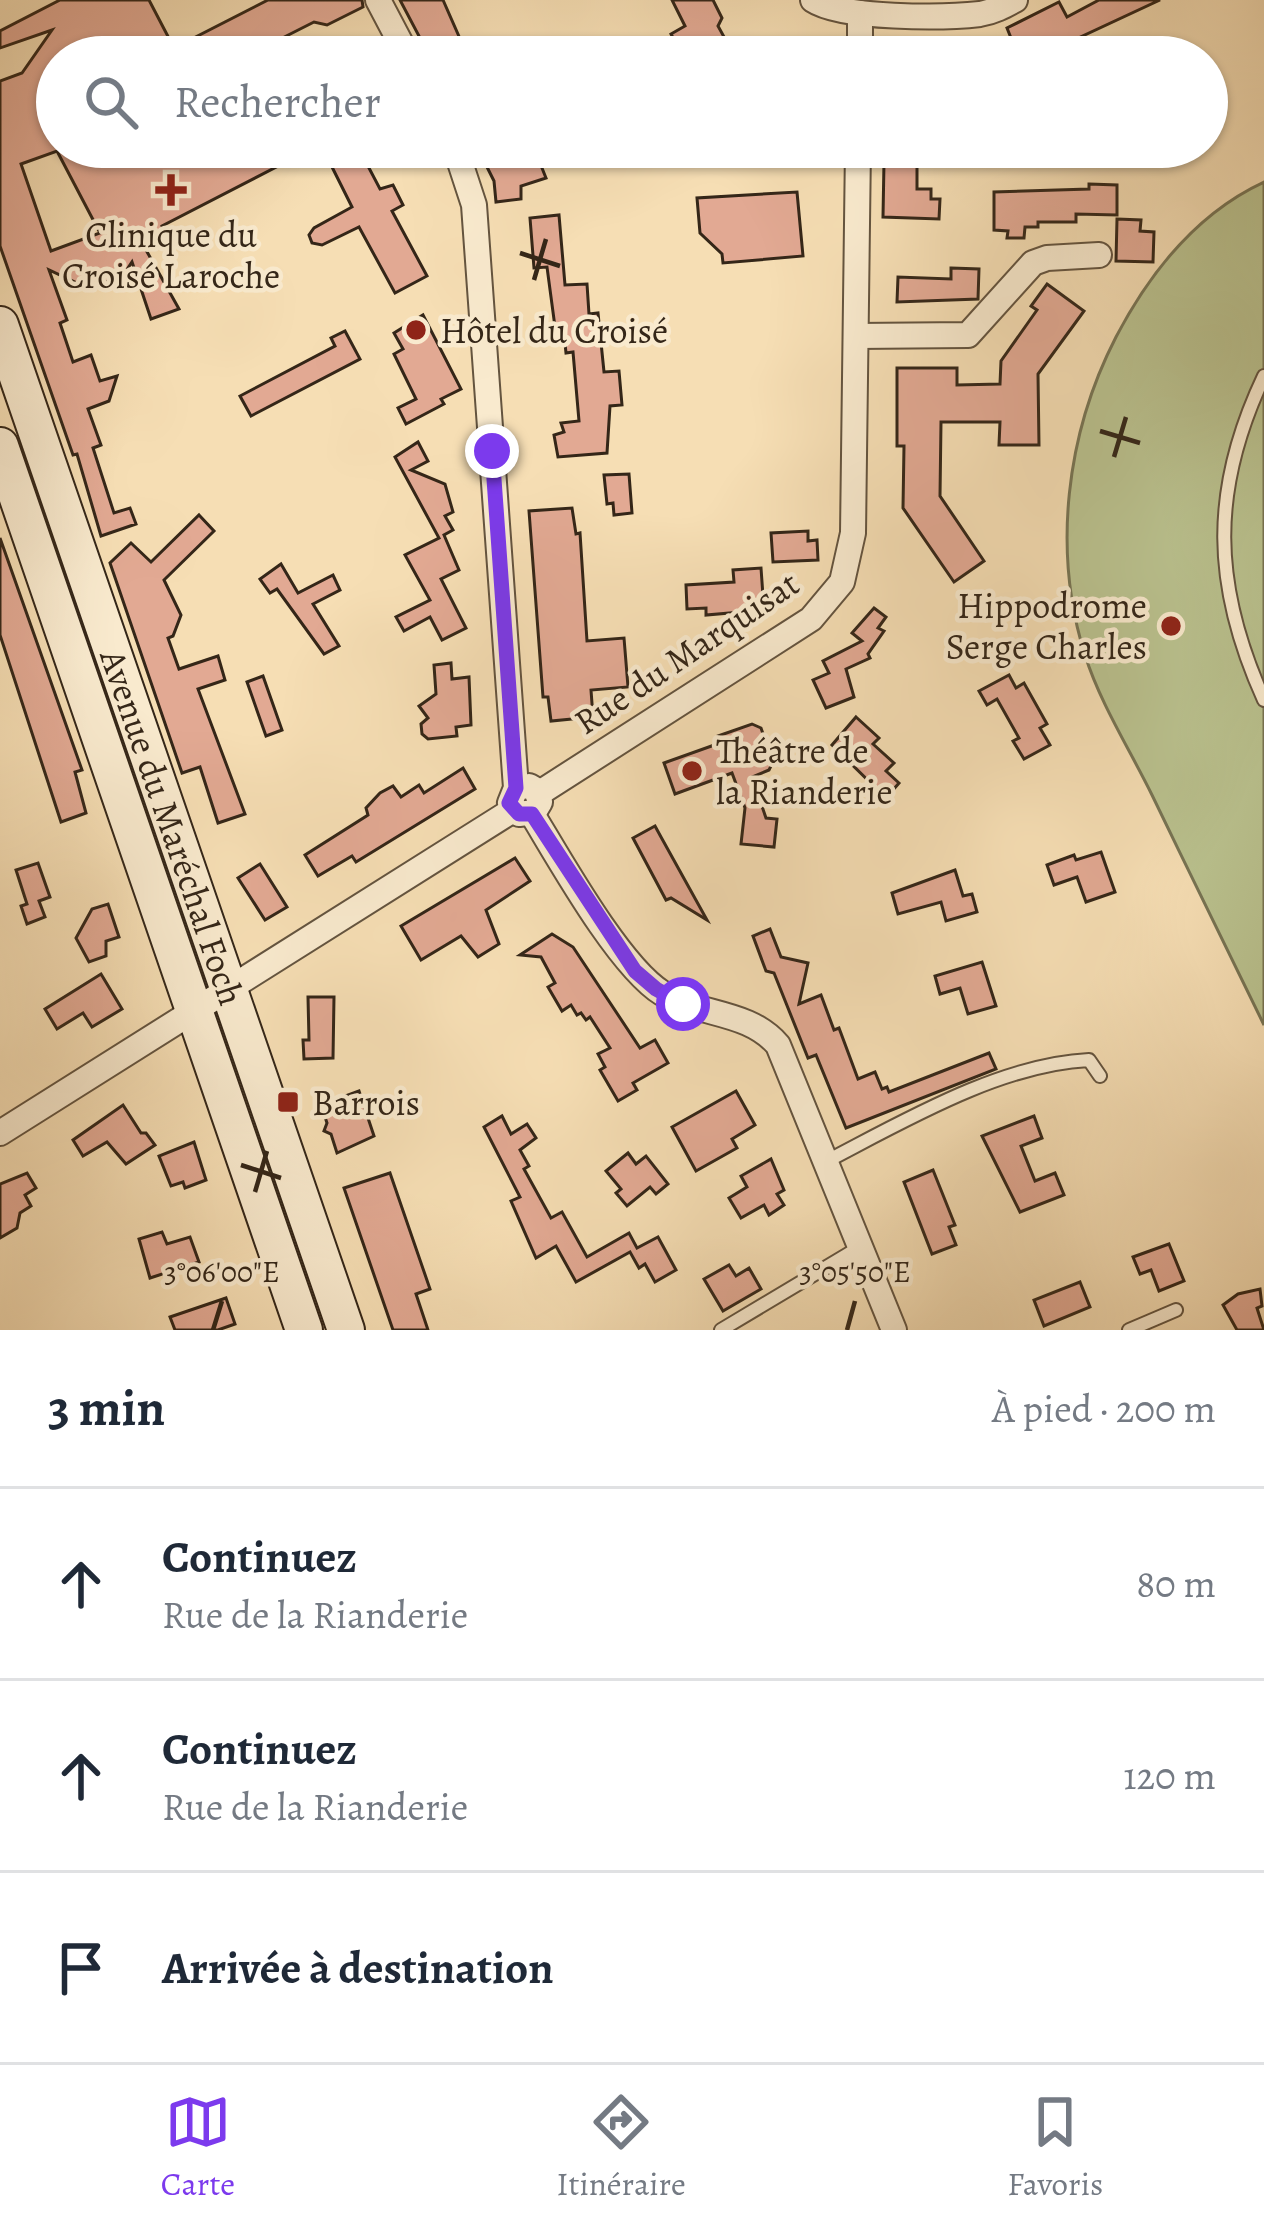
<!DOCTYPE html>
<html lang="fr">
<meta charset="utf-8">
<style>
body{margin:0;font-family:Alegreya,serif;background:#f6f6f7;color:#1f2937}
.stop{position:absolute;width:36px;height:36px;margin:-27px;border:9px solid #7c3aed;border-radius:50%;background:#fff}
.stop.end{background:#7c3aed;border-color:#fff;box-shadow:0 3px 12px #0008}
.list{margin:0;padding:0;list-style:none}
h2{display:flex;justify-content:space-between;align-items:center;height:156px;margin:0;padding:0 48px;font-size:51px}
h2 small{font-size:39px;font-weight:400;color:#747a83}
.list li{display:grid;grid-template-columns:78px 1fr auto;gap:36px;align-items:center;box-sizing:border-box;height:192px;padding:0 48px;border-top:3px solid #e0e1e3}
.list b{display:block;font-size:45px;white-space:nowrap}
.list p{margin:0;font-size:39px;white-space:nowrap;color:#747a83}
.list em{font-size:39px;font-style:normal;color:#747a83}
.icon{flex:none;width:66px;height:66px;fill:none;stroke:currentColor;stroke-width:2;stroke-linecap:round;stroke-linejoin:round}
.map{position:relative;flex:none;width:1264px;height:1330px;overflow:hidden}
.search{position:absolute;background:#fff;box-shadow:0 3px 9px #0004;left:36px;right:36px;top:36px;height:132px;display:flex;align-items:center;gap:30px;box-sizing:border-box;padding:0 42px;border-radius:66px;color:#747a83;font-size:45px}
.sheet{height:732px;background:#fff}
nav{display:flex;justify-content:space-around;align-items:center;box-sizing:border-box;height:168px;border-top:3px solid #e0e1e3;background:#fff;font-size:33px;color:#747a83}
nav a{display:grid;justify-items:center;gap:6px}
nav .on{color:#7c3aed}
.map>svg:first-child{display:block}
.green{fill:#bac28f;stroke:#777454;stroke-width:3}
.building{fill:#e2a993;stroke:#342618;stroke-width:3;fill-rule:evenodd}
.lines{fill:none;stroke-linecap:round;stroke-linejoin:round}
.service-casing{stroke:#64543f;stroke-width:16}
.minor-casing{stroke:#64543f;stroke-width:28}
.secondary-casing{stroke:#342618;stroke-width:40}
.service{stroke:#f9eace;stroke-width:12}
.minor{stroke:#f9eace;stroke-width:24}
.secondary{stroke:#f9eace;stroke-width:36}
.route{stroke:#7c3aed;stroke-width:15}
.ticks{fill:none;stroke:#342618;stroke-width:4.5}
.poi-dot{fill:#8f2418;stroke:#f9eace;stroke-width:4.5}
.labels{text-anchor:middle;stroke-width:9;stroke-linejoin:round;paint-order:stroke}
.poi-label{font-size:36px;fill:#342618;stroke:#f9eace;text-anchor:start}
.street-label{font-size:36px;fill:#342618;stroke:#f9eace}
.ticks-label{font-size:30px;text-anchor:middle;fill:#342618;stroke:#f9eace;stroke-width:9;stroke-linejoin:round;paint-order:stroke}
</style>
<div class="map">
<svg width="1264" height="1330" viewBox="0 0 1264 1330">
<rect width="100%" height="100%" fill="#f6deb4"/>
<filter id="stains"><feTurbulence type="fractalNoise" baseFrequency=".00167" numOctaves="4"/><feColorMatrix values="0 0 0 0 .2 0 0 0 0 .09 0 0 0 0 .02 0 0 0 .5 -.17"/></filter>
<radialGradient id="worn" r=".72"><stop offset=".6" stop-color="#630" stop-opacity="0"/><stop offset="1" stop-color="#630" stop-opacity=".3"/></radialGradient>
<path class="green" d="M1264,182V1025C1227,949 1189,872 1152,795C1130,750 1100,703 1085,655C1052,551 1066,434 1116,337C1150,272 1197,213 1264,182Z"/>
<g class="building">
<path d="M60,0H149L174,48L268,0H362L363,7L327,25L314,22L245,57H57V147H315L162,226L163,229L141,241L179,309L151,319L132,262L120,280L115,277L111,284L105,281L102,287L95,284L92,290L49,270L67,320L60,323L73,362L91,355L100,381L117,376L109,401L88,409L101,445L93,448L114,513L130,508L136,524L101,536L77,454L73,455L0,246V81L22,73L52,30L0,48V31ZM57,151L100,233L51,251L21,164Z"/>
<path d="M400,0H443L468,57H430Z"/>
<path d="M672,0H713L722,18L718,26L735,57H695L687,43L678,47L671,34L685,26Z"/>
<path d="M1099,0H1160L1057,48L1061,57H1008L1001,43L1011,38L1007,28L1059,2L1067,17Z"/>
<path d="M322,147H358L380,189L393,185L403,205L392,211L427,276L395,293L359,227L322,245L312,243L309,235L314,228L352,207Z"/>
<path d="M477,147H539L546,160L540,163L546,178L521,186V199L496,202L494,181Z"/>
<path d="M884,162H917V189H931V199H940L939,219L883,217Z"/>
<path d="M1089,184L1117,185V215L1076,214V222H1038V227H1025L1024,238H1007L1008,231L994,230V192L1089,189Z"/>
<path d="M797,192L803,256L723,263L722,254L700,233L697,198Z"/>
<path d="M559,215L565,285L587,284L589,314L598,313L604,372L619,371L622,405L610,406L607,453L558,457L554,435L564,432L561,423L579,421L573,352L566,353L564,334H559V327H555L547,267L534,268L530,218Z"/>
<path d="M1117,219L1141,220L1140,231L1154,232L1153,262L1116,261Z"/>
<path d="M951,268L979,269L978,299L897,302L898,277L951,279Z"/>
<path d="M1047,284L1084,311L1038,374L1039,445H999L1000,422H941L940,496L984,561L954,582L903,508L904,446H897V368H957V385L1000,384L1001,361L1037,310L1031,306Z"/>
<path d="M423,315L461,389L441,399L444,404L406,424L398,408L416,399L394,354L403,349L394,333Z"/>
<path d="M345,331L360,359L251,416L240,396L335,346L331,338Z"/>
<path d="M418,442L428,461L411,470L445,484L453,512L445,516L453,530L444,535L459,570L441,579L466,628L442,640L430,617L404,631L396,617L430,600L405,555L439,538L395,457Z"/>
<path d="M629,474L632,513L614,515L613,503L607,504L604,475Z"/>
<path d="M572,508L576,534L580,533L587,641L624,638L628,687L591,690L593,717L551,721L548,697H543L529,511Z"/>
<path d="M199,515L214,531L164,580L181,615L173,636L168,638L179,669L218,656L225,680L198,689L245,814L218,823L200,767L182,773L110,563L131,543L151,562Z"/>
<path d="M808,531V541L817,540L818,560L773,562L771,533Z"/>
<path d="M0,538L82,770L75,772L86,813L61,822L0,635Z"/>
<path d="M281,564L298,593L333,575L340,590L313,604L339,646L324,654L277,589L270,593L260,579Z"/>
<path d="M761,568L764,610L706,615V608L687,609L686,585L734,582L733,570Z"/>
<path d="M874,608L886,617L878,628L884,631L868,654L870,658L846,669L854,697L826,708L813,680L829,673L823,661L862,641L852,633Z"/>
<path d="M451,663L452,679L469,677L471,725L456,727L457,736L428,739L422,734L421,724L428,718L419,706L436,694L434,665Z"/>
<path d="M1009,675L1016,688L1024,683L1047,724L1040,728L1050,745L1024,759L1013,741L1019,738L997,699L987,705L979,691Z"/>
<path d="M263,676L282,730L266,736L247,682Z"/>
<path d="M856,717L879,738L873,744L894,763L886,771L899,783L886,798L832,745Z"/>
<path d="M752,724L761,728L773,762L769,770L752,777L766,818L777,819L774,847L741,844L745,808L732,773L675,794L664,763L720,743L718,736Z"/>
<path d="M463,768L475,789L356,862L352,856L318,876L305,855L368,815L366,808L380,793L393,786L401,797L419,785L424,793Z"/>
<path d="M655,826L661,837L707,920L671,898L666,900L633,838Z"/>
<path d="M1101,852L1115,892L1086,902L1077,877L1054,885L1047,865L1074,855L1076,860Z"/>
<path d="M515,858L530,881L486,910L499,944L478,957L461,936L421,960L401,926Z"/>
<path d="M38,863L50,897L39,901L45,917L27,924L21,906L27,904L16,870Z"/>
<path d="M260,864L287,907L265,920L238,878Z"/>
<path d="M955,870L963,896L972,894L977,912L946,921L941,902L898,914L892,893Z"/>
<path d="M108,904L119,937L106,941V956L89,962L76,938L92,909Z"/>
<path d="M770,929L781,957L808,963L799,1004L821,995L834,1030L839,1028L858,1079L875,1072L882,1089L887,1087L889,1092L989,1053L996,1069L846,1128L816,1055L808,1058L774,973L766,971L753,936Z"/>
<path d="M552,934L573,947L640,1048L655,1040L668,1063L633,1083L637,1090L618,1101L600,1070L605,1067L598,1054L610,1048L590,1017L586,1020L581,1013L577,1015L571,1005L562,1011L548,987L555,983L541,957L520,955Z"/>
<path d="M982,962L996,1006L968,1014L960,988L940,994L935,976Z"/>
<path d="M101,974L122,1009L92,1027L83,1013L57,1029L45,1009Z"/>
<path d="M308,997H334L333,1058L304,1059L303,1040H309Z"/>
<path d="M359,1091L374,1136L337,1153L331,1134L324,1131L327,1123L321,1105Z"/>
<path d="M736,1091L755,1125L732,1139L737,1148L696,1171L672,1127Z"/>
<path d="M123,1105L141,1133H146L155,1145L126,1164L107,1142L83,1156L73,1140Z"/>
<path d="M502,1116L511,1134L527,1124L536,1138L520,1150L529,1166L524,1169L551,1218L562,1212L587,1257L629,1233L637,1248L658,1237L676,1270L655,1282L645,1264L639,1268L630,1252L576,1282L556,1246L536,1258L511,1201L520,1197L484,1127Z"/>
<path d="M1034,1116L1042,1138L1021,1146L1035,1181L1055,1173L1064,1195L1020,1212L982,1136Z"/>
<path d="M194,1142L206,1180L185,1188L183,1182L171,1186L159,1156Z"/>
<path d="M628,1153L636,1164L646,1156L668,1184L656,1194L650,1187L627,1206L616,1193L621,1189L606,1171Z"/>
<path d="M771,1159L784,1190L777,1194L784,1205L769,1215L764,1205L741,1218L729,1198L747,1187L741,1176Z"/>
<path d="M933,1170L955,1225L949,1227L956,1245L932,1254L904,1182Z"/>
<path d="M27,1173L36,1188L25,1195L31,1206L20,1213L17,1228L0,1238V1184Z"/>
<path d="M390,1173L430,1289L416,1294L428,1330H393L344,1188Z"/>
<path d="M162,1232L167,1244L190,1237L199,1262L150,1278L139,1239Z"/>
<path d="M1169,1244L1184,1281L1159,1291L1151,1270L1140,1274L1133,1257Z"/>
<path d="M729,1265L736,1276L749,1268L761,1289L723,1311L704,1279Z"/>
<path d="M1080,1282L1090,1307L1044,1326L1034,1300Z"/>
<path d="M1260,1289L1262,1306L1257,1308L1264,1330H1237L1223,1305L1238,1294Z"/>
<path d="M226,1298L235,1324L218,1330H175L170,1317Z"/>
</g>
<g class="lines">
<defs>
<g id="service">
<path d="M1264,376C1210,490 1212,585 1264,700"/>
<path d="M827,1161C904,1121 1001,1064 1089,1060L1100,1076"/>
<path d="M721,1330L860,1247"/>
<path d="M1129,1330L1176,1310"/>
</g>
<g id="minor">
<path d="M378,0L408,57"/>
<path d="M813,0C842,19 944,18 980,14C993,12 1004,6 1015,0"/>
<path d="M860,57V13"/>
<path d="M455,147L474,205L516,788L510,803L519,814L534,812L540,802L536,790L529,786L516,788"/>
<path d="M856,336L968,335L1033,263L1047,258L1099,255"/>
<path d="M538,794L811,619L842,582L853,533L858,147"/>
<path d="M532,814C560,860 619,966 662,993C699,1016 748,1010 778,1045L894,1330"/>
<path d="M0,1133L513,810"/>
</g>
<g id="secondary">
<path id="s1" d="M0,325L346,1330"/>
<path d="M0,446L304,1330"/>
</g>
</defs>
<use href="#service" class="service-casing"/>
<use href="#minor" class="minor-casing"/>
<use href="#secondary" class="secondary-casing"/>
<use href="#service" class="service"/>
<use href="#minor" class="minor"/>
<use href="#secondary" class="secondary"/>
</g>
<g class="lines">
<path class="route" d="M492,451L516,788L509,803L519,814H532L635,971L656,989L683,1004"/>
</g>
<path class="ticks" d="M520,253L560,266M534,280L546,239M1100,431L1140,443M1114,457L1126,417M241,1165L281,1178M255,1192L267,1151M213,1330L222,1301M847,1330L855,1301"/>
<g class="poi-dot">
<path d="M165 172h12v12h12v12h-12v12h-12v-12h-12v-12h12z"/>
<circle cx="416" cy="330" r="12"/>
<circle cx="1171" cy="626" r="12"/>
<circle cx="692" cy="771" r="12"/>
<rect x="276" y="1090" width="24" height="24" rx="6"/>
</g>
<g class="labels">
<g class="poi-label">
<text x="171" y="247" text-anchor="middle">Clinique du<tspan x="171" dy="41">Croisé Laroche</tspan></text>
<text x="440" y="343">Hôtel du Croisé</text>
<text x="1147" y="618" text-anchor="end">Hippodrome<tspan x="1147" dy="41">Serge Charles</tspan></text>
<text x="716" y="763">Théâtre de<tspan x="716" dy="41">la Rianderie</tspan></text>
<text x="312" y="1115">Barrois</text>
</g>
<g class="street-label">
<text transform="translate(686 652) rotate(-34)" y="13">Rue du Marquisat</text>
<text dy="13" stroke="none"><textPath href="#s1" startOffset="531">Avenue du Maréchal Foch</textPath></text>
</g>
</g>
<g class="ticks-label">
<text x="222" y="1282">3°06'00"E</text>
<text x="855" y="1282">3°05'50"E</text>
</g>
<rect width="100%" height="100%" filter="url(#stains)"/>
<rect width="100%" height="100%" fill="url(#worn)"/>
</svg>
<div class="stop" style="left:683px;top:1004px"></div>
<div class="stop end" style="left:492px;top:451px"></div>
<div class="search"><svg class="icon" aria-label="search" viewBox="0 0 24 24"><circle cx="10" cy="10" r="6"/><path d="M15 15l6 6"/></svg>Rechercher</div>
</div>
<section class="sheet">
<h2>3 min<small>À pied · 200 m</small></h2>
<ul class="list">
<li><svg class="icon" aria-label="ahead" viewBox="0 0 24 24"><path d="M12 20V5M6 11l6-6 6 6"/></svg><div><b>Continuez</b><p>Rue de la Rianderie</p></div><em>80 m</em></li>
<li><svg class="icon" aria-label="ahead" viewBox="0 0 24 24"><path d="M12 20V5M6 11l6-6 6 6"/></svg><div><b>Continuez</b><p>Rue de la Rianderie</p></div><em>120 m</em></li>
<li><svg class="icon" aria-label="arrive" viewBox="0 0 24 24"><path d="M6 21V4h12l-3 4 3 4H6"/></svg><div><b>Arrivée à destination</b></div></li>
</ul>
</section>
<nav>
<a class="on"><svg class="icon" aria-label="map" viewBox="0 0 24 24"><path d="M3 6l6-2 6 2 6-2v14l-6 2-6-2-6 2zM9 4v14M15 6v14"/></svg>Carte</a>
<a><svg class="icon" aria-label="directions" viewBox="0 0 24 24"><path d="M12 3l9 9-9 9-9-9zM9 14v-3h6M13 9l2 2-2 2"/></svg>Itinéraire</a>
<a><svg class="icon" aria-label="saved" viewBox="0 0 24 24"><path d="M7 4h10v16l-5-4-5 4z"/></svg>Favoris</a>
</nav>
